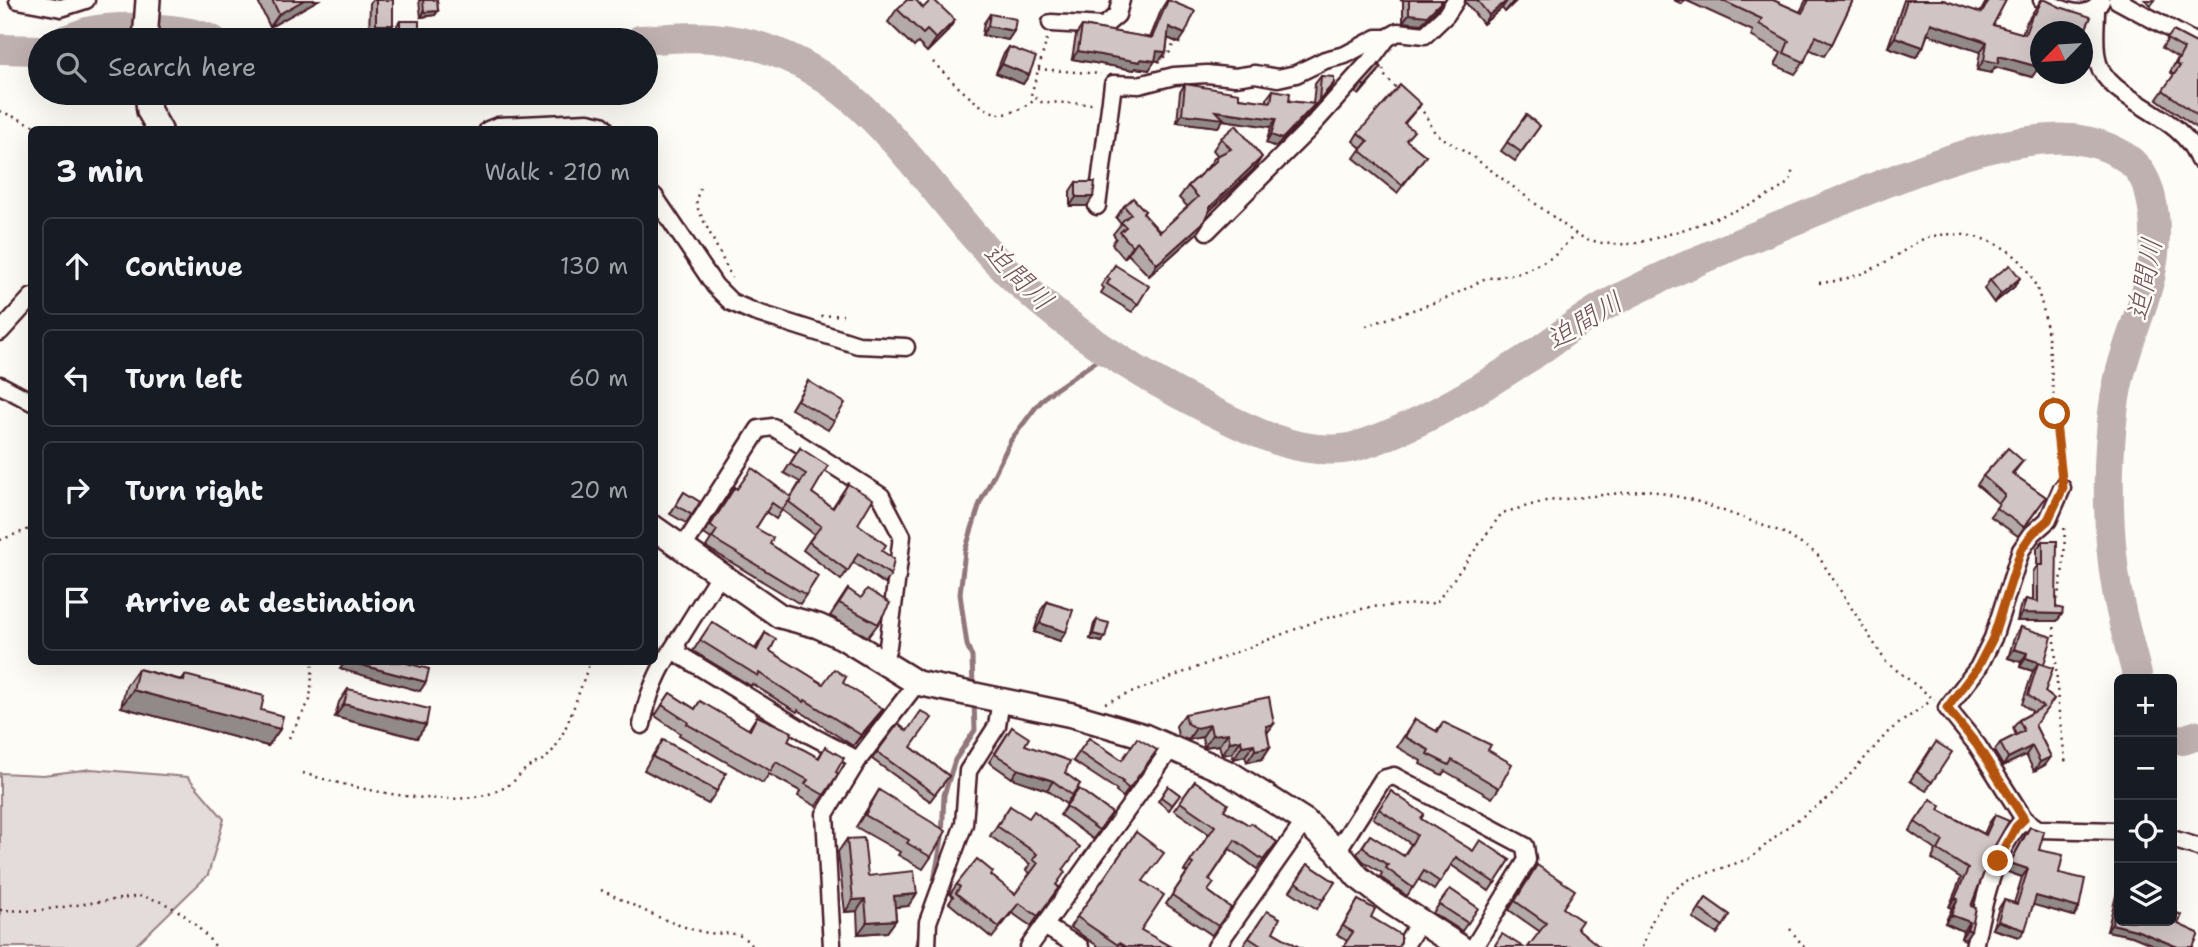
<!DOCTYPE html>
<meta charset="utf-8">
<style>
body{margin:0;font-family:"Shantell Sans","Klee One",sans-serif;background:#20242c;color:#f1f3f6}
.controls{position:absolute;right:21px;bottom:21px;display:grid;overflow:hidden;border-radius:10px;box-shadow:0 7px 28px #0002}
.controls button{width:63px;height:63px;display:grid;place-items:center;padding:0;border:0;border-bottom:2px solid #363941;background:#171b24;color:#f1f3f6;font:35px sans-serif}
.compass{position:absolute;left:2030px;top:21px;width:63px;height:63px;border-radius:50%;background:#171b24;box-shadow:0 7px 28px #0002;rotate:245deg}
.stop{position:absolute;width:21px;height:21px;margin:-16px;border:5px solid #b45309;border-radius:50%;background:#fff}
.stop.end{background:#b45309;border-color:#fff;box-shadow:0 2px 7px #0008}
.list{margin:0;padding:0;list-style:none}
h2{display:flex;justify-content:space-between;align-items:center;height:91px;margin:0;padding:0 28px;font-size:30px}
h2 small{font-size:23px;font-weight:400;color:#9ea1a6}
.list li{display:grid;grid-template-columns:46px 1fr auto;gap:21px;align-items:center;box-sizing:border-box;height:98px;margin:0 14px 14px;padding:0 14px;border:2px solid #363941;border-radius:10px}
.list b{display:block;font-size:26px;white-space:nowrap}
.list em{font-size:23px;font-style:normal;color:#9ea1a6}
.icon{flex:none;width:38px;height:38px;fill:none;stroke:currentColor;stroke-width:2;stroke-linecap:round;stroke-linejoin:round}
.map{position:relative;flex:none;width:2198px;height:947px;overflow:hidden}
.search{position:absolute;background:#171b24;box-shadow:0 7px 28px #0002;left:28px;top:28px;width:630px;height:77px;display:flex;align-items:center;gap:18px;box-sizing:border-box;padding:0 24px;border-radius:38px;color:#9ea1a6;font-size:26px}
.panel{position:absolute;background:#171b24;box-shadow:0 7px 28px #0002;left:28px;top:126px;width:630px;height:539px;border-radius:10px}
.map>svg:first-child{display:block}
.green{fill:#e3dcda;stroke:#967e82;stroke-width:2}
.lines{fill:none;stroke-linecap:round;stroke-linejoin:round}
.stream{stroke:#91777b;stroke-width:5}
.river{stroke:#c0b1b1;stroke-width:30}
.street-casing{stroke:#4a1f2b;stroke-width:21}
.secondary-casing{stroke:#4a1f2b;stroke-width:28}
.path{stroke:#4a1f2b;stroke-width:2.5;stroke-dasharray:2 5;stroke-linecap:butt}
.street{stroke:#fdfcf7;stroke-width:16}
.secondary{stroke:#fdfcf7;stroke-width:23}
.wall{fill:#b3a9a9;stroke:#4a1f2b;stroke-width:2}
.shaded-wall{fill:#928a89;stroke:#4a1f2b;stroke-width:2}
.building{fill:#d0c5c4;stroke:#4a1f2b;stroke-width:2}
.route{stroke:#b45309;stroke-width:9}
.labels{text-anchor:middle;stroke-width:5;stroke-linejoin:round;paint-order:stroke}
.water-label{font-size:28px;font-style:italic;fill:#73525a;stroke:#fdfcf7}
</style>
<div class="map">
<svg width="2198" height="947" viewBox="0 0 2198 947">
<rect width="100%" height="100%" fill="#fdfcf7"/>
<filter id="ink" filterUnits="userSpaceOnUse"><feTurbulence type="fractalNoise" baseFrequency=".0143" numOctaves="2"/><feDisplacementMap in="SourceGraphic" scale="14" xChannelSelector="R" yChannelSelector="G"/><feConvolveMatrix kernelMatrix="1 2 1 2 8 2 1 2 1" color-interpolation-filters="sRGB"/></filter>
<g filter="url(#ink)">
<path class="green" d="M91,769L188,777L224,819L208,875L134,947H0V773L43,775Z"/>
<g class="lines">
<g class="stream">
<path d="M973,688L972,657L967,645L960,594L965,551L980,503L1011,440L1036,407L1047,395L1108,353"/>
<path d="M933,886L942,838L944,795L955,760L975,730L974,702"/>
<path d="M917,947L921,933"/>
</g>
<g class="river">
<path d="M65,40C74,37 83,33 92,31C121,25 185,27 212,40"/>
<path d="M640,40C670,38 701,35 730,40C867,61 926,197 1017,281C1073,333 1136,373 1204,407C1246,428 1293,454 1342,449C1360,447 1379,439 1395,432C1440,413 1483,387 1523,361C1552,343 1578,320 1608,304C1678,267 1751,238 1824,208C1892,180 1976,143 2050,139C2075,137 2103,142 2125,157C2145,170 2151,192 2154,215C2161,279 2133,319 2119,378C2112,408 2110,437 2109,468C2108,509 2110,551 2117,591C2122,621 2131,650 2138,679"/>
<path d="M0,49L40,50"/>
<path d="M2172,738L2183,740L2198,735"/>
</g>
<defs>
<g id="street">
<path d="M18,0L61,8L86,0"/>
<path d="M2042,0C2060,9 2088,24 2101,1"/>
<path d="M2117,0L2198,44"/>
<path d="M2096,9C2096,26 2093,46 2098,63C2109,101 2183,114 2198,159"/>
<path d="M1051,23L1104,26L1117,15L1121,0"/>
<path d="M488,130L498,126L588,122L602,125L606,130"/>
<path d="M654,196L715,286L731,302L754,312L858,345L906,347"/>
<path d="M1097,206L1113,84L1139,85L1174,76L1207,74L1235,77L1255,74L1278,78L1296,74L1325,60L1345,55L1377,38H1387"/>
<path d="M1207,231L1308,130L1370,61L1387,38L1398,32L1425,35L1446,15L1456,0"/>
<path d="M0,332L32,297"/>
<path d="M0,385L32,402"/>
<path d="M2062,488L2048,520L2032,534L2021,550L1993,638L1978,668L1947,708L1977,745L2024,819L2038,829L2119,831"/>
<path d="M682,549L759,429L773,427L881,496L902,536L888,646L883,663"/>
<path d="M719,575L676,644L680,655L812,736L858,760"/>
<path d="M642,725C647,696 659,668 676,644"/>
<path d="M2172,839L2198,847"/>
<path d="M1337,851L1383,779L1394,776L1525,846L1527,860L1474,947"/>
<path d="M1044,926L1080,947"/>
<path d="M832,947L825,814L858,760L917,683"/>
<path d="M927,947L928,922L964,824L968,771L997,726L1001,699"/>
<path d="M1029,947L1172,747"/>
<path d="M1216,947L1305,821"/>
<path d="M1404,947L1420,921"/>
<path d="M1974,947C1983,905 1993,851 2024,819"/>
</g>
<g id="secondary">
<path d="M145,40L148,0"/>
<path d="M147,93L149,111L160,130"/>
<path d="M654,528L780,616L818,626L842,637L917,683L1072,715L1144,736L1231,774L1305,821L1337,851L1358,877L1389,901L1460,947"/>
</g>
</defs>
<use href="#street" class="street-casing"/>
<use href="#secondary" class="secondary-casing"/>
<g class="path">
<path d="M1047,39L1031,95L1041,102L1093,104"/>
<path d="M933,62C948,76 981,114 1002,114C1014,114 1026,105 1037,99"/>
<path d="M1158,62L1170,52L1175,40"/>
<path d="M1038,69L1101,74"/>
<path d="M1383,69L1384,75L1399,91"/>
<path d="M1418,107L1425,114L1435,133L1476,159L1576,234C1593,243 1609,245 1628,244C1654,242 1778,200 1790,180C1792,177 1792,173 1792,169"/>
<path d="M0,111L45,130"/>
<path d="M700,188L696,200L698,209L732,278"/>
<path d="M1819,283C1852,280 1871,271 1899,254C1907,249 1917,241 1926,238C1961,227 2012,241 2030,274C2047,305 2049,344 2052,378C2055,410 2058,442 2061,474"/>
<path d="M821,316L843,315"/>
<path d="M1366,326L1448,298L1484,279L1520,273L1553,257L1575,235"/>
<path d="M0,540L32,528"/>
<path d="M2055,606C2063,579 2066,552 2064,523"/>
<path d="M2054,620L2058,705L2066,766"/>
<path d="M1105,703L1319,620L1370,607L1436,603L1502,513L1546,501L1648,490L1693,500L1782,532L1817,554L1886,662L1935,700"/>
<path d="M289,738L310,700L313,662"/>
<path d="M303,773C351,788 462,815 507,786C515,782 520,773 527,768C534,763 544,761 550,754C566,737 581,685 590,662"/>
<path d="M601,890C634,905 667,924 703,932C724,937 739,926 752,947"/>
<path d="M0,910L34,911L141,896C175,903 194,921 216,947"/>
<path d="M1790,929L1804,947"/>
<path d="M1642,947L1651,923L1667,895L1688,880L1751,858L1783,830L1831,796L1889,731L1932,700"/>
</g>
<use href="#street" class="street"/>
<use href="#secondary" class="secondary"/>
</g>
<g class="wall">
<path d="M257,0H318L270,27Z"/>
<path d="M372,0H393V25L387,34H369L370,3Z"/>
<path d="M419,0H437L438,11L435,15L421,17Z"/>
<path d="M1167,0L1179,43L1168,38L1166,52L1159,61L1155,60L1149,70L1136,68L1134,70L1072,59L1076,35L1082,26L1150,38L1162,8Z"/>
<path d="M1400,0H1444L1439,7L1421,24L1403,22V1Z"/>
<path d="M1465,0H1517L1505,12L1502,8L1483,24L1466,3Z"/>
<path d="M1674,0H1685L1682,4Z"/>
<path d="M1685,0H1773L1800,12L1806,0H1853L1832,44L1824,56L1809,49L1804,62L1795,74L1775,65L1781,53L1751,36L1753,31Z"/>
<path d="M1904,0H1943L1980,13L1987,0H2006L1993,25L2022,34L2026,23L2041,0L2040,32L2032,77L1995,67L1991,73L1977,70L1980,52L1928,34L1923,47L1916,57L1888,47Z"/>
<path d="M2145,0H2155L2151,5Z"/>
<path d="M923,8L955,20L946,33L927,52L918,43L914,47L888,22L897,9Z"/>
<path d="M990,14L1014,31L1008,40L982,35L984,23Z"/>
<path d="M400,21L419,33L416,38H397V25Z"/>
<path d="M2173,31L2198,44V129L2157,99L2174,75L2170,72L2178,58L2162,48Z"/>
<path d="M1009,47L1029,75L1023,84L996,73L1003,55Z"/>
<path d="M1321,76L1334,83L1328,92L1310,112L1276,147L1266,143L1271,127L1223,120L1218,127L1177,122L1180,92L1185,84L1239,98L1267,102V98L1273,90L1289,101L1313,104L1315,84Z"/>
<path d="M1375,76L1359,95L1356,93L1362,84Z"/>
<path d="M1421,104L1405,123L1407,141L1426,156L1397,193L1354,158L1361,148L1353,141L1358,133Z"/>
<path d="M1526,115L1540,126L1515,161L1501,151Z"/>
<path d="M1221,138L1254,169L1209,211L1197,233L1149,276L1128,254L1124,258L1112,244L1116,238L1113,234L1121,224L1116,218L1124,206L1145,211L1143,214L1160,232L1188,207L1179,198L1188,186L1207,168L1215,157L1218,156L1213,150Z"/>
<path d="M1076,182L1087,206H1070V191Z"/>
<path d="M1115,265L1138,304L1132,312L1101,293L1104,288L1101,286Z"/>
<path d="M1990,280L2014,287L1994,303L1984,289Z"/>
<path d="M808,381L834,421L828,430L791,409Z"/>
<path d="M800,448L812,493L832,508L848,484L858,524L882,551L891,575L885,584L853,562L841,580L803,550L814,534L782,510L784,507L776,519L766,512L756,528L770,544L818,576L800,604L706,547L711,539L704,534L735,487L737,489L791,497L800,482L784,473Z"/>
<path d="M2023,461L2013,474L2046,497L2018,536L1990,516L1999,504L1977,485L1983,476Z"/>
<path d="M684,492L700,502L686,523L670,514Z"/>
<path d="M2043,541L2056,607L2062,614L2057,621H2017L2020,607L2026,599L2033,601V572L2037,566V548Z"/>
<path d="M848,589L878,624L868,637L830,616Z"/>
<path d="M1047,602L1060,641L1034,632L1041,610Z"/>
<path d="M1097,620L1102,642L1090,639L1094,624Z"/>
<path d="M712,622L755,649L765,633L770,651L823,684L843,683L876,719L853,746L798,710L797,712L752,684L751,686L693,651Z"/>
<path d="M2021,627L2043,665L2045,692L2054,699L2035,725L2051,757L2045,765L2034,771L2026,755L2003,766L1994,751L2000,743L2016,735L2013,728L2019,720L2033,712L2022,704L2033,671L2020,667L2021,662L2008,658L2015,635Z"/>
<path d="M138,669L182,680L185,675L261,710L280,729L268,746L121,707L126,686Z"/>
<path d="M348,689L426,725L417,738L335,717L339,702Z"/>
<path d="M670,693L695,709L700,701L748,730L757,716L788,741L818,758L825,747L836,772L838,774L816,806L798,796L800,791L769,774L763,783L679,735L680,733L655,716Z"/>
<path d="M1185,714L1270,747L1262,759L1247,762L1245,756L1233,759L1232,753L1222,755L1219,745L1204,747L1202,737L1188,740L1178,736L1176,726Z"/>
<path d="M1415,719L1436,731L1443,722L1488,750L1499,788L1492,798L1445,771L1442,775L1420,764L1421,761L1397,747Z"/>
<path d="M898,724L907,731L911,747L949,776L930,801L872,759Z"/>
<path d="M1012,727L1025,745L1080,784L1066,804L1047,790L1012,778L989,762Z"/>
<path d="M1089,738L1122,760L1157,750L1123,797L1116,792L1117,790L1073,761Z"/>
<path d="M663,740L717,791L708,804L644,770L654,753Z"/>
<path d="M1930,750L1932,782L1926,791L1910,781Z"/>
<path d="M1195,781L1224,810L1277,842L1257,869L1230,849L1209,880L1208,891L1231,908L1212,935L1166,904L1187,872L1184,871L1209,834L1174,810Z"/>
<path d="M1168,786L1180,795L1169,810L1158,801Z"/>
<path d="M1079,789L1112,813L1093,839L1060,815Z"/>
<path d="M879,790L931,857L923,869L898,855L900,852L856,827Z"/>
<path d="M1391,791L1421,819L1473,851L1510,860L1489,891L1451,865L1434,890L1418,879L1407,896L1380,877L1382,873L1363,861L1357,854L1370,835L1403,856L1411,844L1373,818Z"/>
<path d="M1931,799L1939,810L1984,834L1989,823L1995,815L1993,849L1971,906V931L1965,940L1961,938L1963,931L1945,923L1952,908L1949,907L1961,878L1932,859L1936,850L1909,831Z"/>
<path d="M1010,806L1063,870L1056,885L1059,887L1031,926L1012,913L992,938L949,903L953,897L950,894L957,884L1015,894L1030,873L1026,870L1030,864L990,836Z"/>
<path d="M2030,827L2039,850L2059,873L2074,916L2033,904L2020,937L1992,929L1999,908L2004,900L2014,903L2022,877L2005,871L2025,835Z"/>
<path d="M1136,832L1143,881L1141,930L1171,947H1099L1070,927Z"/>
<path d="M847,839L868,876L908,906L895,907L896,920L887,932L858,934L857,911L845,912L838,852Z"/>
<path d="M1308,864L1335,882L1317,909L1290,891Z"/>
<path d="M1537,865L1563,908L1577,928L1539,931L1509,910Z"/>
<path d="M2119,884V921L2132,936L2107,931Z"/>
<path d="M1450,889L1478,908L1462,931L1433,913Z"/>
<path d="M1706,898L1730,915L1717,934L1693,918Z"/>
<path d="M1358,900L1371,917L1347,941L1337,935Z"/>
<path d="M1267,911L1273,932L1299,947H1245L1243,946Z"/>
</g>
<g class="shaded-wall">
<path d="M304,0H318L270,27L279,14Z"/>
<path d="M1508,0L1502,8L1483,24L1489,15Z"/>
<path d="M1515,0H1517L1505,12L1512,3Z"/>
<path d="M1441,2L1435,11L1421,24L1403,22L1409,14Z"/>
<path d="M438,11L435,15L421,17L424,12Z"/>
<path d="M955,20L946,33L927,52L936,39Z"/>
<path d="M1931,23L1987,42L1980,52L1924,33Z"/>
<path d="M376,25H393L387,34H369Z"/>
<path d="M988,26L1014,31L1008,40L982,35Z"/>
<path d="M1169,27L1185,34L1179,43L1163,36Z"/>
<path d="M400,33H419L416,38H397Z"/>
<path d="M1895,37L1923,47L1916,57L1888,47Z"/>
<path d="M1078,51L1155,61L1149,70L1136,68L1134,70L1072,59Z"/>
<path d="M1157,51L1166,52L1159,61L1150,60Z"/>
<path d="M1999,56L2039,67L2032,77L1995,67L1991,73L1977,70L1984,60Z"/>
<path d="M1002,64L1029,75L1023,84L996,73Z"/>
<path d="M1381,68L1375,76L1359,95L1365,86Z"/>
<path d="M1334,83L1328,92L1313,109L1319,100Z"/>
<path d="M1315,104L1310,112L1276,147L1266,143L1271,135Z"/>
<path d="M1216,111L1276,119L1271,127L1223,120L1218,127L1177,122L1182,114Z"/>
<path d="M1262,157L1254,169L1200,220L1209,208Z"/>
<path d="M1076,197H1093L1087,206H1070Z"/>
<path d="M1205,221L1197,233L1149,276L1157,264Z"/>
<path d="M1137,241L1128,254L1124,258L1132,246Z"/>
<path d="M2020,278L2014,287L1994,303L2001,294Z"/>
<path d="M2022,613L2062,614L2057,621H2017Z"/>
<path d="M1040,623L1066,632L1060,641L1034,632Z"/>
<path d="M1093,634L1105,637L1102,642L1090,639Z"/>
<path d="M2014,649L2027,653L2021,662L2008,658Z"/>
<path d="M2026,658L2044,664L2038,663L2033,671L2020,667Z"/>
<path d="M345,662H350L426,682L420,691L340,669Z"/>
<path d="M133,690L280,729L268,746L121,707Z"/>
<path d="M344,704L426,725L417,738L335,717Z"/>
<path d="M883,709L876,719L853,746L861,735Z"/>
<path d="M1274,724L1265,736L1266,726Z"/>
<path d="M1210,725L1202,737L1188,740L1196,728Z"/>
<path d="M1228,733L1219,745L1204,747L1212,735Z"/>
<path d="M1241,740L1232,753L1222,755L1230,742Z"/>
<path d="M1254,744L1245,756L1233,759L1242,746Z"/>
<path d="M2032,746L2026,755L2003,766L2008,758Z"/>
<path d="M1270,747L1262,759L1247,762L1255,750Z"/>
<path d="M2051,757L2045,765L2034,771L2040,762Z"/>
<path d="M1018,769L1053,781L1047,790L1012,778Z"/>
<path d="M2010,863L2028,869L2022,877L2005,871Z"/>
<path d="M917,894L908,906L886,908L894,896Z"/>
<path d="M2036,896L2079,908L2074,916L2030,904Z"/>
<path d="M1955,898L1958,899L1952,908L1949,907Z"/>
<path d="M865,899L857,911L845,912L853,900Z"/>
<path d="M1951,915L1970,922L1963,931L1945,923Z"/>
<path d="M896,920L887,932L858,934L867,922Z"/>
<path d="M1998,921L2025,930L2020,937L1992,929Z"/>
<path d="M2112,924L2136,930L2178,947H2158L2132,936L2107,931Z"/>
<path d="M1967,929L1971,931L1965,940L1961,938Z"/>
</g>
<g class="building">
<path d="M272,0H304L279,14Z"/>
<rect x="376" y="0" width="17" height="25"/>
<path d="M423,0H437L438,11L424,12Z"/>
<path d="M907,0H916L923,8L931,0H934L955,20L936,39L927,30L923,34L897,9Z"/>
<path d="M1168,0L1195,11L1185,34L1169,27L1166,52L1157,51L1155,61L1141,59L1140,62L1078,51L1082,26L1152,38Z"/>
<path d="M1409,0H1441V2L1427,16L1409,14Z"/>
<path d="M1477,0H1508L1489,15Z"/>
<path d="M1721,0H1773L1802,13L1809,0H1853L1832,44L1816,36L1804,62L1784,53L1789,41L1759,24L1762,19Z"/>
<path d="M1907,0H1943L1982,13L1989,0H2006L1993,25L2025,34L2033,13L2035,14L2042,0H2046L2060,7L2091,17L2082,37V32H2040V63L2039,67L1999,56L1998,63L1984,60L1987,42L1931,23L1923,47L1895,37Z"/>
<path d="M990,14L1016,19L1014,31L988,26Z"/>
<rect x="400" y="21" width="19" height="12"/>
<path d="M2173,31L2198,44V116L2163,90L2180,66L2176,64L2184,49L2167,39Z"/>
<path d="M1009,47L1036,57L1029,75L1002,64Z"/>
<path d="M1379,65L1381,68L1365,86L1362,84Z"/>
<path d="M1321,76L1334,77V83L1319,100Z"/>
<path d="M1185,84L1239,93V98L1271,102L1273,90L1290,93L1289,101L1315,104L1282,139L1271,135L1276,119L1216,111L1224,119L1182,114Z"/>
<path d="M1400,85L1421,104L1404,123L1414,131L1406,140L1426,156L1402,185L1360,150L1368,141L1358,133Z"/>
<path d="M1526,115L1540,126L1521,152L1507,142Z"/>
<path d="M1236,125L1262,157L1209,208L1210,210L1205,221L1157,264L1137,241L1132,246L1120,232L1126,227L1121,222L1131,214L1124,206L1133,198L1145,211L1143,213L1160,232L1198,197L1188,186L1217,160L1215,157L1231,149L1221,138Z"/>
<path d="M1076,182H1095L1093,197H1076Z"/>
<path d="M1115,265L1149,286L1138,304L1107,284L1110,279L1107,277Z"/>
<path d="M2010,265L2020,278L2001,294L1990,280Z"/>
<path d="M808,381L845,403L834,421L797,400Z"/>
<path d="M800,448L828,466L812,493L833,508L848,484L873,499L858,524L886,545L882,551L894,559L891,575L858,553L848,571L809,542L821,526L789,502L791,498L782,510L772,503L756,528L773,538L770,544L818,576L806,595L712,538L717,530L710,526L735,487L737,489L752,468L791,497L806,474L790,464Z"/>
<path d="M2008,448L2023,461L2012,473L2046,497L2024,527L1996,508L2005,495L1983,476Z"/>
<path d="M684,492L700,502L692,515L676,505Z"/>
<path d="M2043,541H2057L2056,607L2063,609L2062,614L2022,613L2026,599L2038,602V565H2043Z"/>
<path d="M848,589L861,598L867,589L890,603L878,624L839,603Z"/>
<path d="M1047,602L1073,610L1066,632L1040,623Z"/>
<path d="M1097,620L1109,623L1105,637L1093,634Z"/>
<path d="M712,622L757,650L765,633L776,639L770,651L823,684L834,669L846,677L843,683L883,709L861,735L805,700L804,702L759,673L758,676L700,640Z"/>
<path d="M2021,627L2052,637L2044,664L2026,658L2027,653L2014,649Z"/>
<path d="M350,662H403L429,669L426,682Z"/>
<path d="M2038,663L2053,668L2045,692L2054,699L2035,725L2051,757L2040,762L2032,746L2008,758L2000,743L2024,731L2019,720L2043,707L2028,695Z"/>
<path d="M138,669L184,681L185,675L264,696L261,710L283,716L280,729L133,690Z"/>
<path d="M348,689L429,709L426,725L344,704Z"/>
<path d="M670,693L695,709L700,701L750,730L757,716L792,732L788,741L819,758L825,747L844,758L836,772L838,774L824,795L805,784L808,780L776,762L771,771L687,724L688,722L662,705Z"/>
<path d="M1269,697L1274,724L1266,726L1270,747L1255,750L1254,744L1242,746L1241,740L1230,742L1228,733L1212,735L1210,725L1196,728L1187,723L1185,714Z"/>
<path d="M921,711L932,718L911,747L949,776L935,794L877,752L898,724L907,731Z"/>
<path d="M1415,719L1438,732L1443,722L1491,745L1488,750L1512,764L1499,788L1452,760L1449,765L1427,754L1429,750L1405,737Z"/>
<path d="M1012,727L1029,738L1025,745L1070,761L1065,773L1080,784L1072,795L1053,781L1018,769L995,754Z"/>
<path d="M1089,738L1122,760L1137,738L1157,750L1129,789L1122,783L1123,782L1079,752Z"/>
<path d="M663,740L726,773L717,791L653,757Z"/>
<path d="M1936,742L1952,752L1932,782L1917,772Z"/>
<path d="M1195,781L1228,804L1224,810L1249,825L1251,823L1277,842L1263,860L1235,840L1209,880L1214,883L1208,891L1231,908L1218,926L1172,895L1193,864L1190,862L1215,826L1180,802Z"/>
<path d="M1168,786L1180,795L1172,805L1161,797Z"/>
<path d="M1079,789L1112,813L1099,830L1066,806Z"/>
<path d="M879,790L946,831L931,857L907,843L909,840L865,815Z"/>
<path d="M1391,791L1424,814L1421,819L1473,851L1480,840L1510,860L1495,883L1456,857L1440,882L1424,871L1413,888L1386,868L1388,865L1369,853L1363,846L1370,835L1404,856L1417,835L1379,809Z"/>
<path d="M1931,799L1941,806L1939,810L1986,835L1995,815L2009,821L1993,849L1971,906L1976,908L1971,931L1967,929L1970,922L1951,915L1958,899L1955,898L1968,869L1938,850L1943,841L1915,822Z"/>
<path d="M1010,806L1029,818L1034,811L1080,847L1063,870L1065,872L1056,885L1059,887L1038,916L1019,903L999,927L956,893L960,887L957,884L977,859L993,872L991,875L1015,894L1038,863L1033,860L1037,854L997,826Z"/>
<path d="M2030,827L2044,832L2039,850L2063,855L2059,873L2085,879L2079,908L2036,896L2025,930L1998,921L2004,900L2017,904L2028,869L2010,863Z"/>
<path d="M1136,832L1164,853L1143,881L1164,895L1141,930L1171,947H1126L1119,943L1118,945L1077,917Z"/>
<path d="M864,838L868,876L914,871L917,894L894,896L896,920L867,922L865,899L853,900L847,839Z"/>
<path d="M1308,864L1335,882L1323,900L1296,882Z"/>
<path d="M1537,865L1575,890L1563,908L1582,921L1577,928L1600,947H1528L1546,923L1515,901Z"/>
<path d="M1450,889L1478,908L1468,923L1439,904Z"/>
<path d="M2119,895V921H2172V911L2182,915L2178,924L2198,933V936L2193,947H2178L2136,930L2112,924Z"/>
<path d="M1706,898L1730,915L1723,926L1699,909Z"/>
<path d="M1358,900L1375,909L1371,917L1401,935V942L1398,947H1343L1353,932L1343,926Z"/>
<path d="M1267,911L1280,918L1273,932L1299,947H1263L1249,938Z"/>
<path d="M1502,934L1523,947H1497L1495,945Z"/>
</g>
</g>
<g class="lines" filter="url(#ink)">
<path class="route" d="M1998,861L2016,827L2024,819L1977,745L1947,708L1978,667L1993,638L2021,550L2032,534L2048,520L2063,488L2055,414"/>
</g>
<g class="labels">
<g class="water-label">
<text transform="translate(1019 276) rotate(44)" y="10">迫間川</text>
<text transform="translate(2144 279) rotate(-79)" y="10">迫間川</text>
<text transform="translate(1584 320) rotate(-31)" y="10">迫間川</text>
</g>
</g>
</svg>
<div class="controls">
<button>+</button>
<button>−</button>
<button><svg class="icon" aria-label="locate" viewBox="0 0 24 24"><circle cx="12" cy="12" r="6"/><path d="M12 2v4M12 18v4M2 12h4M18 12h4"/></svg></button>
<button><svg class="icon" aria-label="layers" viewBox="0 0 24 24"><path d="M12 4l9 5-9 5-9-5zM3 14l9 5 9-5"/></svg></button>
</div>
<svg class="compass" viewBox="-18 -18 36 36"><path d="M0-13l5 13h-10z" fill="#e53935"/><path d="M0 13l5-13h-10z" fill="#9ea1a6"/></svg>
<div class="stop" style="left:2055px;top:414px"></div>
<div class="stop end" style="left:1998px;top:861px"></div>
<div class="search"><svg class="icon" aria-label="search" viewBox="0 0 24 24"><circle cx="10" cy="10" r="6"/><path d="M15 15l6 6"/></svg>Search here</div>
<section class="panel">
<h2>3 min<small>Walk · 210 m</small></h2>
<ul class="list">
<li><svg class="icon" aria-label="ahead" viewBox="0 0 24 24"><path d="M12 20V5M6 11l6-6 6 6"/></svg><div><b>Continue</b></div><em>130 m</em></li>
<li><svg class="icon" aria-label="left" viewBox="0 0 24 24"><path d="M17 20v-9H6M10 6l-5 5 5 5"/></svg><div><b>Turn left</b></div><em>60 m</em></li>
<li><svg class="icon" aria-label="right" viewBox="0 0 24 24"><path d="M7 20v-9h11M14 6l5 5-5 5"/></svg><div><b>Turn right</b></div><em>20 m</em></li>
<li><svg class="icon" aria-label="arrive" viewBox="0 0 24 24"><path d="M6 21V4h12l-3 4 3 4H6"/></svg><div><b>Arrive at destination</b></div></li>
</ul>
</section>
</div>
